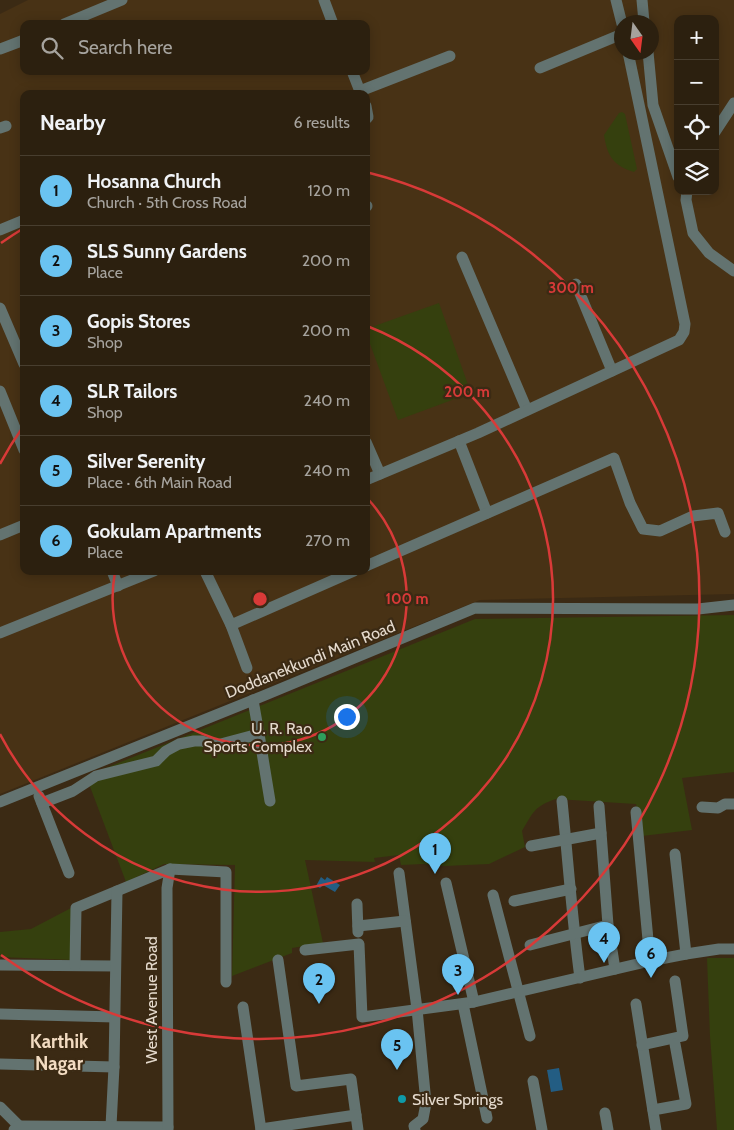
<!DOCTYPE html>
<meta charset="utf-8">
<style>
body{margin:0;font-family:Cabin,sans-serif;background:#382d1d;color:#f1f3f6}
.controls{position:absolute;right:15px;top:15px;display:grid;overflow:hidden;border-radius:10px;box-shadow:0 2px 12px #0003}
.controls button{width:45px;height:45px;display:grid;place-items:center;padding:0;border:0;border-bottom:1px solid #483e2f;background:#2c200f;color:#f1f3f6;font:25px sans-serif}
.compass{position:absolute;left:614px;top:15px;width:45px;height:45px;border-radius:50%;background:#2c200f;box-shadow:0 2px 12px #0003;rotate:166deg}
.you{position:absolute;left:346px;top:716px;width:18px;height:18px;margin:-12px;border:4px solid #fff;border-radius:50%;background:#1a73e8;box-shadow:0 0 0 8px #1a73e833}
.badge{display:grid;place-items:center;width:32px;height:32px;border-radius:50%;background:#6ac3f1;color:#111;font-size:16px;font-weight:700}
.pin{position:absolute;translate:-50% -41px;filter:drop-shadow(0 1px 2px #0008)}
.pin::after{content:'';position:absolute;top:26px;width:18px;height:15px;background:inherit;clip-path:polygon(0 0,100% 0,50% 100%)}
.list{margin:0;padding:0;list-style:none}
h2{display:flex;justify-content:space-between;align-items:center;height:65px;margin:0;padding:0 20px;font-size:21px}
h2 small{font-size:16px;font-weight:400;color:#a6a39e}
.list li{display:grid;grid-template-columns:32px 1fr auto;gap:15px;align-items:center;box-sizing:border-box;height:70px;padding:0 20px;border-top:1px solid #483e2f}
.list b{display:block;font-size:19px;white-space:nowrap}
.list p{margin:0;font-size:16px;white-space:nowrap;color:#a6a39e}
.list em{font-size:16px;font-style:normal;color:#a6a39e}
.icon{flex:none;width:28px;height:28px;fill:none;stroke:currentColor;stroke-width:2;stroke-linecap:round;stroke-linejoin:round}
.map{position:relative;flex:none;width:734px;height:1130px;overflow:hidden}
.search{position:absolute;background:#2c200f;box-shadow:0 2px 12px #0003;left:20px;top:20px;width:350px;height:55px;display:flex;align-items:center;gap:12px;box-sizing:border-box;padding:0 18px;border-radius:10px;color:#a6a39e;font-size:19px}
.panel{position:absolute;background:#2c200f;box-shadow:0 2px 12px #0003;left:20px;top:90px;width:350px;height:485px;border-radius:10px}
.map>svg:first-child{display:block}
.built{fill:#483215;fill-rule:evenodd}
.green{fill:#35400e}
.water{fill:#235d83}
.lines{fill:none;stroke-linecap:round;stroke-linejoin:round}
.minor{stroke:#637370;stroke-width:11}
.ring{fill:none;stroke:#d83a38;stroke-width:2.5}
.leisure-dot{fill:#2e9e5b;stroke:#3b2a14;stroke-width:2}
.culture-dot{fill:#0f9aa8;stroke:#3b2a14;stroke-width:2}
.labels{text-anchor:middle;stroke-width:4.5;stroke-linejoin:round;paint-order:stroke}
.street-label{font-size:16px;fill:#e5dacd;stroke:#3b2a14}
.poi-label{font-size:16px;fill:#e5dacd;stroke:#3b2a14;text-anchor:end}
.quarter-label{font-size:19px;font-weight:bold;fill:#f2dbc1;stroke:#3b2a14}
.centre{fill:#d83a38;stroke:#3b2a14;stroke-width:2.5}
.ring-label{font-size:15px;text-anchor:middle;font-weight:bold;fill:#d83a38;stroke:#3b2a14;stroke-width:4.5;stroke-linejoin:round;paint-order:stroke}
</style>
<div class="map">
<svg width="734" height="1130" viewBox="0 0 734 1130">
<rect width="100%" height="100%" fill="#3b2a14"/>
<path class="built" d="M28,0H734V594L480,600L0,794V14ZM678,19H715V191H678ZM622,22H652V52H622ZM24,24H366V71H24ZM24,94H366V571H24Z"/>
<g class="green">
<path d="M622,112L625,114L637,169L634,172C613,166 607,155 604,135L619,113Z"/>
<path d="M439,303L471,393L398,420L366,333V329Z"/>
<path d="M734,615V772L682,778L692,830L642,836L636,804L556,799C534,806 533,813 522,831L525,847L489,864L445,866L422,864L401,865L399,855L374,858L375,862L305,860L323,943L292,948V953L232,976L235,865L164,864L126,882L86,776L475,619Z"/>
<path d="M73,907V960L0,957V932L31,929Z"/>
<path d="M707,958H734V1130H717L710,1036Z"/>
</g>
<g class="water">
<path d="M321,877L325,880L327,877L340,885L335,892L323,885L320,888L316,886Z"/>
<path d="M559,1068L563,1090L551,1092L547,1070Z"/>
</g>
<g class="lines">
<g class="minor">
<path d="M324,0L333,24"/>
<path d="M616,0L622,24"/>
<path d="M642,0L644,22"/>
<path d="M64,24L122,0"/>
<path d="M0,49L24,40"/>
<path d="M648,52L653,105L678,177"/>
<path d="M540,68L622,34"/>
<path d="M352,71L361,94"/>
<path d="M360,91L450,56"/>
<path d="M366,106L368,117L366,119"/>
<path d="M0,128L6,126"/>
<path d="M715,132L734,103"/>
<path d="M687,191L686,200L693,233L709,253L734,271"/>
<path d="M366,206H367"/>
<path d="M0,230L24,220"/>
<path d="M462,257L527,410"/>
<path d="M576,284L612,371"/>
<path d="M0,308L24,364"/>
<path d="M0,391L24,450"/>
<path d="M459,441L487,513"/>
<path d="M366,442L380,474"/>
<path d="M366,480L478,433L679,340L684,332L685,324L628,52"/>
<path d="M0,535L24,525"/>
<path d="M366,566L614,458L630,503L643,529L660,531L693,516L718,513L725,532"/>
<path d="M112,571L118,586"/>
<path d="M205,571L231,625L354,571"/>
<path d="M231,625L247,668"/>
<path d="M0,633L154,571"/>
<path d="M253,700L259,734"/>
<path d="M39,796L69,873"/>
<path d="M562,801C568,860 572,919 580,978"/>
<path d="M0,802L263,696L475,608L698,609L734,605"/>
<path d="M42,803L73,791L96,776L156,761L166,751L179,744L194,741H202L217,745L259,734L270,801"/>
<path d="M599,806L608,925L615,969"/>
<path d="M702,807L718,808L725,804H734"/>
<path d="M636,812L650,961"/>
<path d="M531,846L601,833"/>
<path d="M675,854L686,954"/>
<path d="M399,873L417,1009L426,1103L423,1119L414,1126L415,1130"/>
<path d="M446,883L474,1002"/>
<path d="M493,895L530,1036"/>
<path d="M514,901L571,889"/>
<path d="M357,904L358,932"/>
<path d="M358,926L405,921"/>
<path d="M530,945L608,925"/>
<path d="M305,950L359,944L362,1017L474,1002L650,961L686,954L719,949H734"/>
<path d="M278,960L296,1086L351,1079L358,1130"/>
<path d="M0,965L115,966"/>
<path d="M75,965L76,908L170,869L226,872V982"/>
<path d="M463,1004L487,1118"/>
<path d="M636,1004L656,1130"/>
<path d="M243,1007L261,1130"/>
<path d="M0,1014L115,1017"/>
<path d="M642,1045L683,1036L675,981"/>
<path d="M0,1064L114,1067"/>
<path d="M533,1081L542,1130"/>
<path d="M0,1107L23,1130"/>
<path d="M653,1110L686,1104L675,1044"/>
<path d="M605,1113L608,1130"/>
<path d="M111,1126L114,1067L117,891"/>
<path d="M261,1129L356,1115"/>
<path d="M14,1130L18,1126L168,1127"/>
<path d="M168,1130L167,888L170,869"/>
</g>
</g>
<g class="ring">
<path d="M367 498A147 147 0 1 1 115 572"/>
<path d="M0 464A293 293 0 0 1 23 427M367 326A293 293 0 1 1 0 734"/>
<path d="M1 243A440 440 0 0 1 24 228M366 172A440 440 0 1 1 1 955"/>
</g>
<circle class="leisure-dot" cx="322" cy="737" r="5"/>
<circle class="culture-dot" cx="402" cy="1099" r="5"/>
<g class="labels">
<g class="street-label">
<text transform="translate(310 659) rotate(-22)" y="6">Doddanekkundi Main Road</text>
<text transform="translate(151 1000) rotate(-90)" y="6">West Avenue Road</text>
</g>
<g class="poi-label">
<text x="312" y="734">U. R. Rao<tspan x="312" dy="18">Sports Complex</tspan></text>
<text x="412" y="1105" text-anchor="start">Silver Springs</text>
</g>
<g class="quarter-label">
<text x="59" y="1048">Karthik<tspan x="59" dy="22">Nagar</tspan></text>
</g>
</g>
<circle cx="260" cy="599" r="8" class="centre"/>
<g class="ring-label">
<text x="571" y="293">300 m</text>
<text x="467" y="397">200 m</text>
<text x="407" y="604">100 m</text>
</g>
</svg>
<div class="controls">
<button>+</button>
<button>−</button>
<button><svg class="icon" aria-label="locate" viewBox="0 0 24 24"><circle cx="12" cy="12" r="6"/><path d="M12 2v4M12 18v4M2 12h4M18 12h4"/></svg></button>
<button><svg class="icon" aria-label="layers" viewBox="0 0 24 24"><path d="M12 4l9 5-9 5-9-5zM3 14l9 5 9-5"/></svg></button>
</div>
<svg class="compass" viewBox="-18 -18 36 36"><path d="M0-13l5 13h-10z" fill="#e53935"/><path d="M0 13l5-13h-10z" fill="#a6a39e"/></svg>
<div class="you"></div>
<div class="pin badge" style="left:435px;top:874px">1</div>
<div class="pin badge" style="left:319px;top:1004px">2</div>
<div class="pin badge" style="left:458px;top:995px">3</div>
<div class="pin badge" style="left:604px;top:963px">4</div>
<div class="pin badge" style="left:397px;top:1070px">5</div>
<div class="pin badge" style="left:651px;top:978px">6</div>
<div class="search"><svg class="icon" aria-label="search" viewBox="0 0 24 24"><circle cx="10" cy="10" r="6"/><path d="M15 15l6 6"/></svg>Search here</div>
<section class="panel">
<h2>Nearby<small>6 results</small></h2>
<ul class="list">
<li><span class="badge">1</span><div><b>Hosanna Church</b><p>Church · 5th Cross Road</p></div><em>120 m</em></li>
<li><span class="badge">2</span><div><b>SLS Sunny Gardens</b><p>Place</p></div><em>200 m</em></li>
<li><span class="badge">3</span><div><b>Gopis Stores</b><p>Shop</p></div><em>200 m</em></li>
<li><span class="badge">4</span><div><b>SLR Tailors</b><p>Shop</p></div><em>240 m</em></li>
<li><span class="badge">5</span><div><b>Silver Serenity</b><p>Place · 6th Main Road</p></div><em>240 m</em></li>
<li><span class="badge">6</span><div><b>Gokulam Apartments</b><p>Place</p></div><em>270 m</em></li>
</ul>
</section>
</div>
